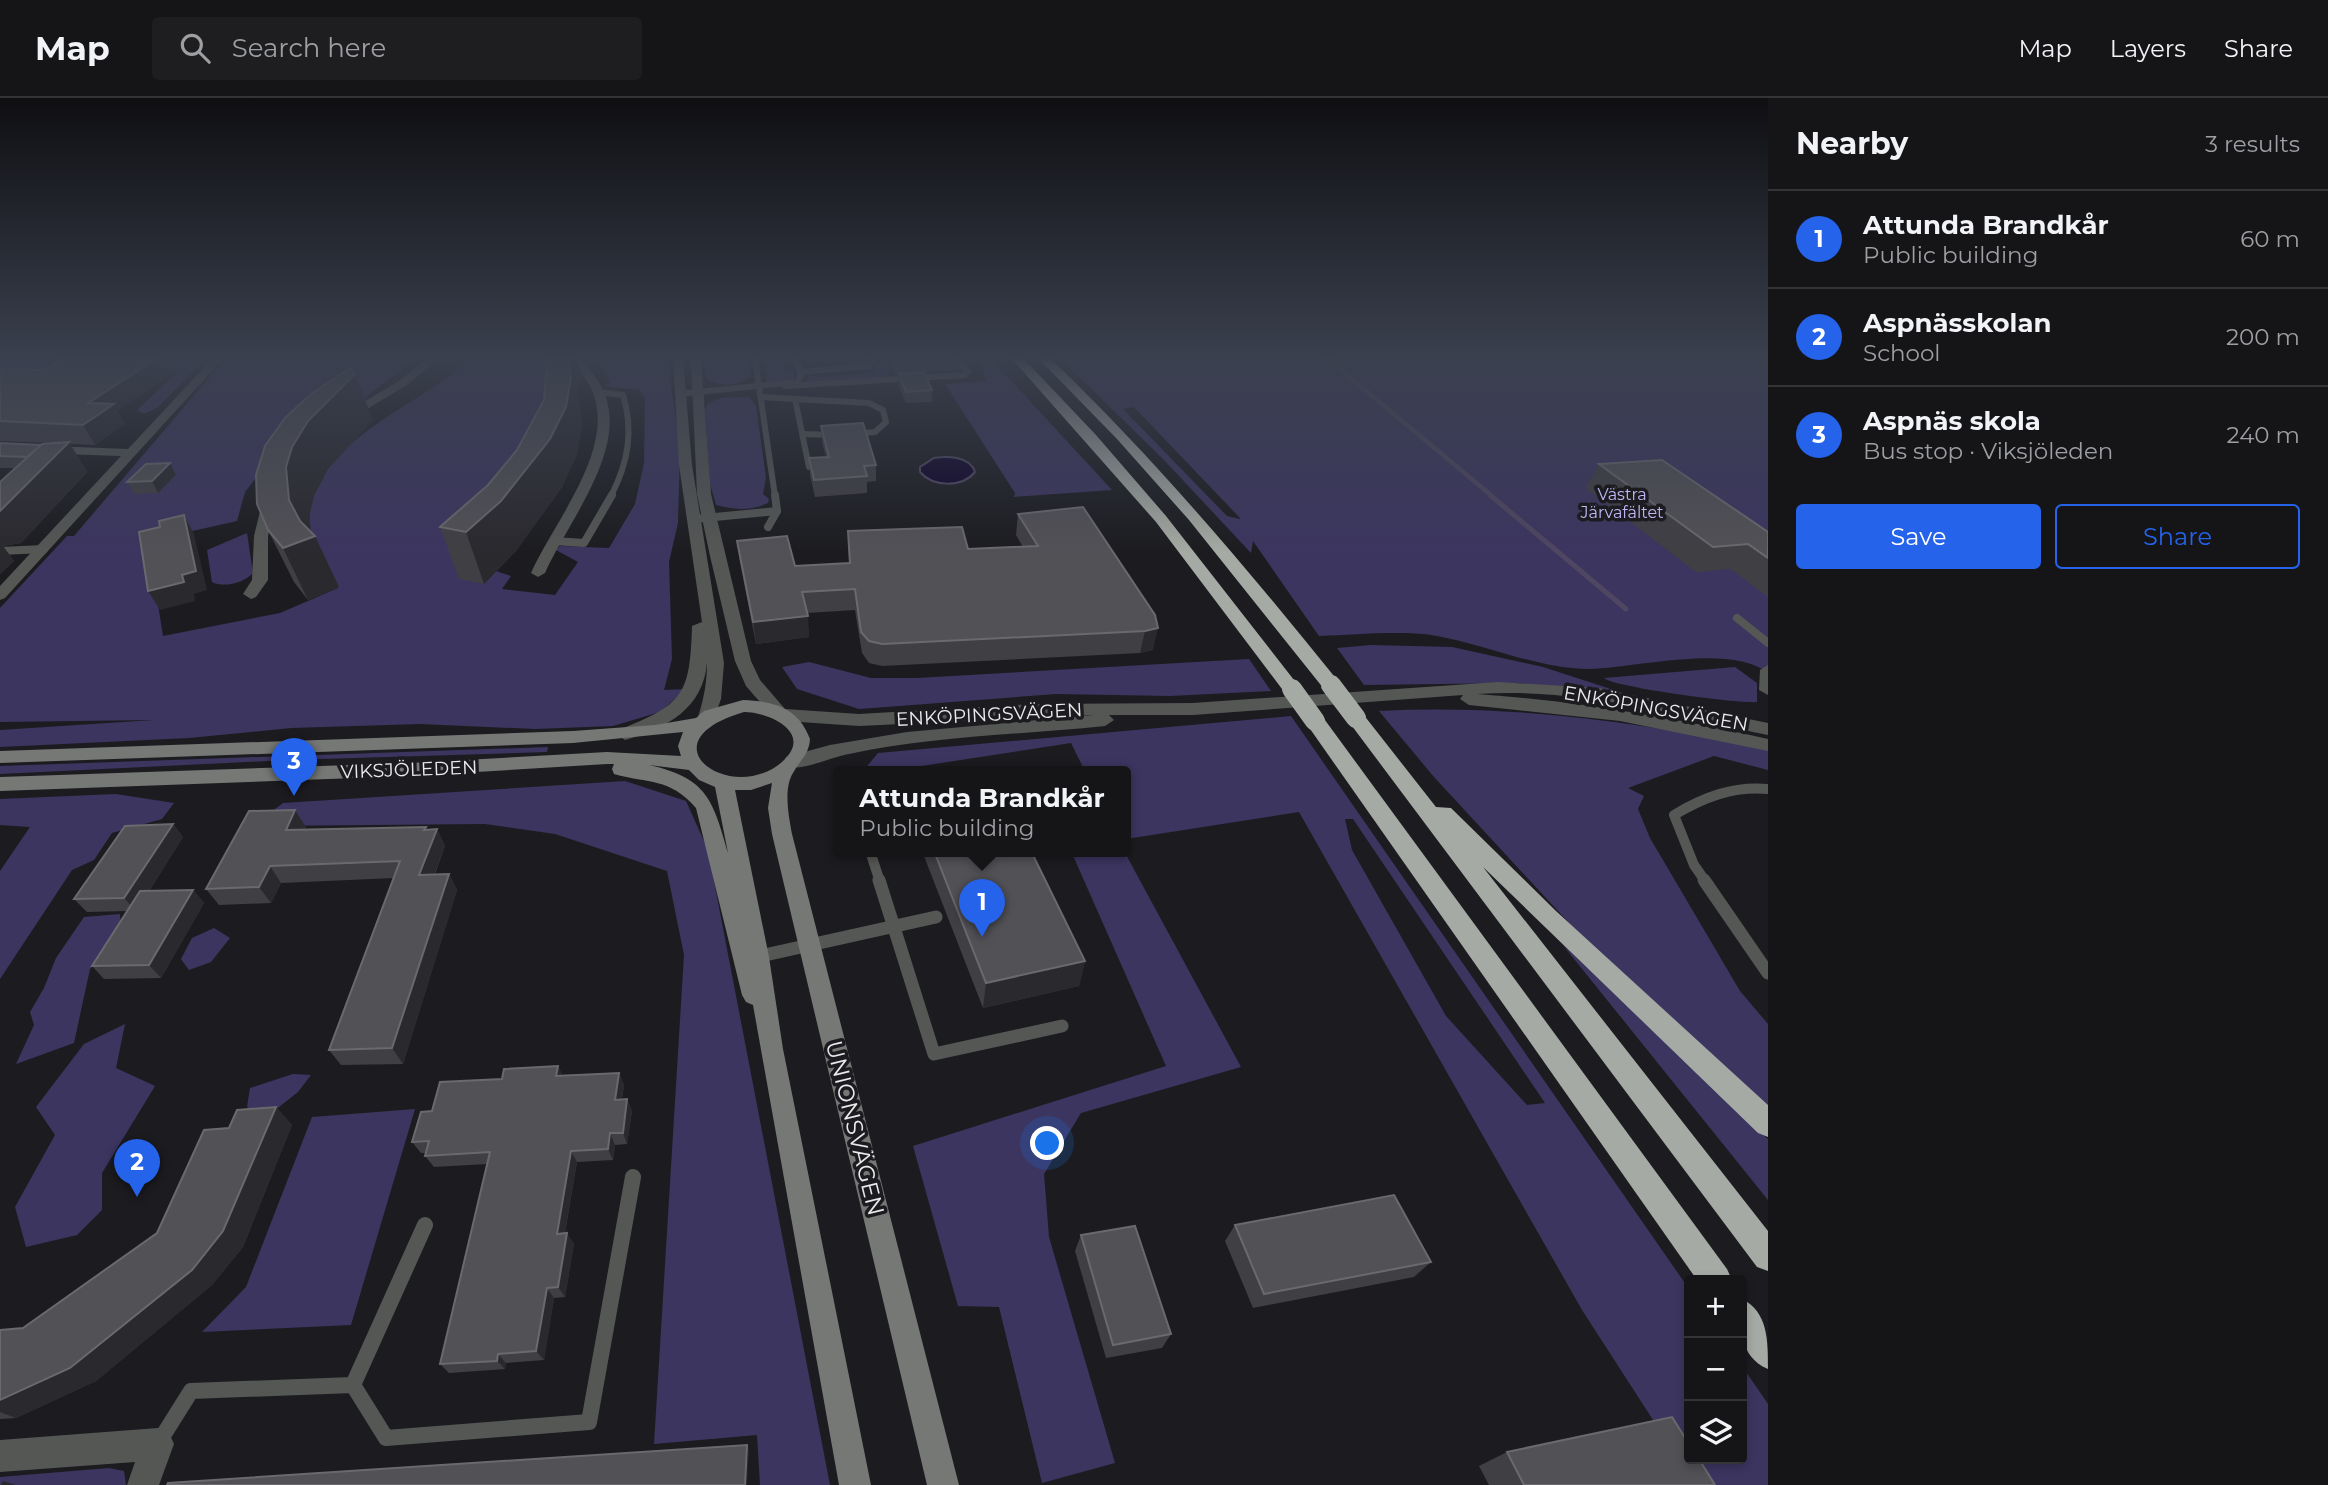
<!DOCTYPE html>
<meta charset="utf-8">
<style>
body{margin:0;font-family:Montserrat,sans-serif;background:#1e1e21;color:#f1f3f6}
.controls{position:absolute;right:21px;bottom:21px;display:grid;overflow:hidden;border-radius:7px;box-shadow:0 4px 10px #0003}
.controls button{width:63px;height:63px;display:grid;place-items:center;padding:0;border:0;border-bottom:2px solid #343437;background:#151518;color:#f1f3f6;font:35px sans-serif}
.you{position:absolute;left:1048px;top:1046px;width:24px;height:24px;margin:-18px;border:5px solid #fff;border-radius:50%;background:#1a73e8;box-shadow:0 0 0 10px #1a73e833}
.badge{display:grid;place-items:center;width:46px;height:46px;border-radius:50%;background:#2563eb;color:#fff;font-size:23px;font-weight:700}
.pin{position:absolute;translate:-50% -58px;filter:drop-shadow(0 2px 4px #0008)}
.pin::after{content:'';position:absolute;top:37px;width:24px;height:21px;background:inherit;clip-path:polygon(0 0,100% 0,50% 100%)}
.popup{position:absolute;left:833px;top:668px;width:298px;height:91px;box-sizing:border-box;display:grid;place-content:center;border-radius:7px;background:#151518;filter:drop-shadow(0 2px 5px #0005);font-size:23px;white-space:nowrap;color:#9d9fa2}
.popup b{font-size:26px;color:#f1f3f6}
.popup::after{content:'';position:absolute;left:50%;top:100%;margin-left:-14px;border:14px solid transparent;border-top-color:#151518}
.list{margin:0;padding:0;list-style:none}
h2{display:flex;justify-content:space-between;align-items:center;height:91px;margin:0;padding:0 28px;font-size:30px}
h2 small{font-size:23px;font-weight:400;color:#9d9fa2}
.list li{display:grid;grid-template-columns:46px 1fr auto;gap:21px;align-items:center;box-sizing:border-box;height:98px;padding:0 28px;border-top:2px solid #343437}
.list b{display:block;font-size:26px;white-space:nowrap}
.list p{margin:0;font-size:23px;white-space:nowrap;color:#9d9fa2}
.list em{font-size:23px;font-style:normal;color:#9d9fa2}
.actions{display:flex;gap:14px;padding:21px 28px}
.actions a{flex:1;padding:16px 0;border:2px solid #2563eb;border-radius:7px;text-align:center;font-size:24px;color:#2563eb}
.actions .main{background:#2563eb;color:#fff}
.icon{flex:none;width:38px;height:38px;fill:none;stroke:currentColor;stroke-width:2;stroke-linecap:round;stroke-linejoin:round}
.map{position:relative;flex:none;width:1768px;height:1387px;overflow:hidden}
header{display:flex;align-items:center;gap:42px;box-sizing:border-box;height:98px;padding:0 35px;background:#151518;border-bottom:2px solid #343437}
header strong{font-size:33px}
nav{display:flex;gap:38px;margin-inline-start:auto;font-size:24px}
.search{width:490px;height:63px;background:#1e1e21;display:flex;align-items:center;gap:18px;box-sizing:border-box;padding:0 24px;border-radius:7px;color:#9d9fa2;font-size:26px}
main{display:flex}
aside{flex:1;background:#151518}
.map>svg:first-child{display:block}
.green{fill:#3c3560;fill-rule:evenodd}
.water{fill:#0c0027;stroke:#4f4662;stroke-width:2}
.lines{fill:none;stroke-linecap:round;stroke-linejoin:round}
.stream-far1{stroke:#4f4662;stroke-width:4.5}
.stream{stroke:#4f4662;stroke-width:5}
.service-far4{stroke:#555755;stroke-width:6}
.service-far3{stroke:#555755;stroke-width:8}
.service-far2{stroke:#555755;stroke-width:10}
.service-far1{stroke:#555755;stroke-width:13}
.service{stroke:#555755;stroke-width:16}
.minor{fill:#555755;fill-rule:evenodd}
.tertiary{fill:#555755;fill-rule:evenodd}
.secondary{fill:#767875;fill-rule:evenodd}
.motorway{fill:#a5aaa4;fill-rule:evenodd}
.motorway-bridge{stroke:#a5aaa4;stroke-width:20}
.wall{fill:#403f44}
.shaded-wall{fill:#2a292e}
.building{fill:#525156;stroke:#6a696e;stroke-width:2}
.labels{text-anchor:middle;stroke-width:7;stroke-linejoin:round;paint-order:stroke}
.far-park-label{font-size:16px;fill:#bfb8f6;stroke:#1c1c20}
.street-label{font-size:19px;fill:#eaeaed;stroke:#1c1c20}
.near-street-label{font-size:23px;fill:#eaeaed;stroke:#1c1c20}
</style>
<header>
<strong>Map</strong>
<div class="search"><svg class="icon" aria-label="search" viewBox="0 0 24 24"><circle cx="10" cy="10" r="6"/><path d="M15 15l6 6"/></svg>Search here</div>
<nav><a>Map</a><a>Layers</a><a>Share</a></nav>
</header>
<main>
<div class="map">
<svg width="1768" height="1387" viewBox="0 0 1768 1387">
<rect width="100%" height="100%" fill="#1c1c20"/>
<g class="green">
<path d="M0,261H100L0,284Z"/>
<path d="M225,261H415L358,305L275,355L245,394L237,423L148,443L163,538L280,515L338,490C325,475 320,462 314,443C283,353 423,309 470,261H538L553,286L484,486L496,473L511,478L502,491L555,497L578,464L556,452L560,448L609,450L635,406L644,365L645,300L639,292L602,288L610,285L596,261H667L680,348L678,425L669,464L672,561L664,592L686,591L660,614L613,628L535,631L420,626L291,630L189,640L0,649V632L154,622L0,624V510L67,438H74Z"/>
<path d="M704,261H747L751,278C740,289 718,289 706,281Z"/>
<path d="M764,261H785L790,264L783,267L785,273L794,272V282L767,287Z"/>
<path d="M880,261L890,272L884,280L806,284L809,276L814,279L874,275L873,269L881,264Z"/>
<path d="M980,261H991L1112,392L1014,399L1015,395L945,286L986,283Z"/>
<path d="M1061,261H1768V575C1731,545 1636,570 1589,571C1539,571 1487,547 1437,538C1405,532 1354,537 1319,538L1253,443L1251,455L1165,363ZM1134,309L1240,420V421L1227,418L1123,311Z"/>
<path d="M199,263H203L157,310L144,316L137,312L179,273L150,271L154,266L194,267Z"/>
<path d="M749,299L756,308L766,380L763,396L769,401L768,405C751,413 733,412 716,407L710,386L705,311L708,305L721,300Z"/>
<path d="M247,435L253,475C244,485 224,490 212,484L207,452Z"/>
<path d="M1371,547L1452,549L1543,569L1620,594L1516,585L1364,587L1337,550Z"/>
<path d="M1249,561L1271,593L1170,598L1056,596L859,611L797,591L782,569L809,564L871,580H917Z"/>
<path d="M1735,569L1757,585V604C1740,606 1612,589 1604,580Z"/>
<path d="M1379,613C1510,606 1641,624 1768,651V672L1714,658L1628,690L1644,698L1638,711L1650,740L1740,893L1768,926V1008L1571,827L1434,679Z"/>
<path d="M1291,618L1689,1191V1361H1742V1268L1768,1306V1387H1695L1582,1212L1299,714L1126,741V673H1085L1071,645L889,673H863L878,655ZM1345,721H1353L1545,1005L1527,1007L1446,918L1352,752Z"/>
<path d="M548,649L547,654L288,662L0,676V668Z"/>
<path d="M625,683L686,703L708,752L830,1387H760L757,1337L654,1346L684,857L667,773L555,736L485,726L253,728L283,705Z"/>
<path d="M116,696L174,705L162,721L112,735L94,762L72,772L0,881V773L30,729L0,727V701Z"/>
<path d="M1071,753H1124L1241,969L1081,1015L1044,1076L1049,1139L1115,1365L1042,1385L999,1209L958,1208L913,1048L1166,968Z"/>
<path d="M120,816L121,837L90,871L74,945L16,966L34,927L30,914L44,890L56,860L84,819Z"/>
<path d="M214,830L230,840L211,864L189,872L181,861L192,840Z"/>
<path d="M1562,846L1768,1041V1102Z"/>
<path d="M125,926L116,970L155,988L102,1075V1112L77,1137L26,1149L15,1109L55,1037L36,1009L84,946Z"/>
<path d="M293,976L311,977L298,994L265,1020L247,1009L250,990Z"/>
<path d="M415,1011L351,1227L202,1234L246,1189L312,1019Z"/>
<path d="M109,1370L124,1373L126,1387H0V1379Z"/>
</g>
<path class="water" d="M934,360C948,358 970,358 975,374C962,390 933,389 920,374V369Z"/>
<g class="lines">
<path class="stream-far1" d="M1328,261L1492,398"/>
<path class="stream" d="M1490,397L1626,511"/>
<g class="service-far4">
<path d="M755,261L775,398"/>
<path d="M800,274L869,268L872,261"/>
<path d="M785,288L965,277L968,274L956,261"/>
<path d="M598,294L623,297C634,333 628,365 611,398"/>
<path d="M678,296L797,284L801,277L796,261"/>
<path d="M761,299L795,301L809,369"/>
<path d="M795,301L869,305L883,312L886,324L875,334L854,336"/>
<path d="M803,336L834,337"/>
</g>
<g class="service-far3">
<path d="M694,421L777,413"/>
<path d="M768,429L777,413L775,397"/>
<path d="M554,443L584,445L612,397"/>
<path d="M0,453L44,451"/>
<path d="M1737,520L1768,545"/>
</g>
<g class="service-far2">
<path d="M870,753L880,784"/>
<path d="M1706,784L1694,767L1674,717C1704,699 1733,688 1768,691"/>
</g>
<g class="service-far1">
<path d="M879,782L934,956L1062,928"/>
<path d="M1704,782L1768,875"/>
<path d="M756,859L936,819"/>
</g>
<g class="service">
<path d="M353,1287L425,1127"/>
<path d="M159,1344L191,1293L353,1287L386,1340L589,1324L633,1079"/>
</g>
<g class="minor">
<path d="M212,261H223L5,500L0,502V488L121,358L0,354V346L128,351Z"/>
<path d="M427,261H438L407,287L350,321L340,318L399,283Z"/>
<path d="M571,261H581C589,271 598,280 603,292C630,350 568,423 545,475L538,479L531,475C554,423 617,351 592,292C587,281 577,271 571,261Z"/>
<path d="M271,393L278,397L268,438V482L256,499L251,501L243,496L252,482L254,438L264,397Z"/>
<path d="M1768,567V597L1759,592L1760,572Z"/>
<path d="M158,1330L169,1335L174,1346L159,1387H127L135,1364L0,1374V1342Z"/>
</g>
<g class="tertiary">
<path d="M673,261H683L692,367L724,565L721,601L713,623L707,625L698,619C704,600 707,584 707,564C704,610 666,631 625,642L616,636L619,632C683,606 690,598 692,528L702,524L679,367Z"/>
<path d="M691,261H701L711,396L751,563L760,582L785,611L859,616L1032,606L1193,605L1498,584L1599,590L1768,625V637C1673,617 1575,589 1477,596C1575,603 1672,619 1768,641V653L1620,623L1469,607L1460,601L1463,597L1193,617H1109L1114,622L1105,628C1020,637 933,638 849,656C831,659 803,673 786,669L784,664L786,659L830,647L907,634L1094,617L859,628L785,623L772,618L746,588L735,563L710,458L697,396Z"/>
</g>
<path class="secondary" d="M743,602C774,603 799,610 810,641C809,657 800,662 793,675C783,691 789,719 792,736L959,1387H927L772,736L768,710L772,685L751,692H735L769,859L783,951L871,1387H839L753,907L746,904L742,897L696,710C669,679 649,686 614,676L612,671L614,666H607L410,678L0,693V679L410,665L607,654L681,658L678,648L683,634L573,645L0,665V653L573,633L655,627L696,620L704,613ZM744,614C769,614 815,635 782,664C731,708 641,644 744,614ZM649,667L689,672L699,682L715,689L728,755C713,703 708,680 649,667Z"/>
<g class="motorway">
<path d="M1012,261H1024L1096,337L1166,418L1301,591L1299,595H1285L1156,424Z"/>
<path d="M1039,261H1051C1155,361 1247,470 1338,583L1340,587L1338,591H1324L1189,422L1117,341Z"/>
<path d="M1356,614L1363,616L1436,709L1451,710L1556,813L1768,1007V1039L1758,1035L1483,769L1768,1133V1173L1757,1169L1349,624L1346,620L1349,616Z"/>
<path d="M1315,617L1322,618L1727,1171L1732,1182H1697L1308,628L1305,623Z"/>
<path d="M1742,1201C1768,1214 1768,1242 1768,1271C1738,1258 1741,1229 1742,1201Z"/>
</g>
<g class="motorway-bridge">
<path d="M1331,587L1356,620"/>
<path d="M1292,591L1315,623"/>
</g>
</g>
<g class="wall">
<path d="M64,261H171L177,272L117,313L125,326L95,347L70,346L87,374L21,445L3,448L14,463L0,476V384L14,370H0V345L41,347L52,345L0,343V271L45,272Z"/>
<path d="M537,261H578L583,283L576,290L582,326L577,356L562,389L516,453L484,486L459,481L440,429L488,387L517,352L544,302L546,272Z"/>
<path d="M888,261H959L958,272L894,276Z"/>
<path d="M899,276L932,292V304L906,305L898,287Z"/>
<path d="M373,322L328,371L314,398L309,419L311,433L315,438L339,489L308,502L294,484L268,432Z"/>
<path d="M821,328L876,367V383L867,384V395L815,399L810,377L809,360L826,359L822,344Z"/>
<path d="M170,365L176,377L158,395L134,396L127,384Z"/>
<path d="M1599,366L1768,434V499L1731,471L1696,474L1586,390Z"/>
<path d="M1018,416L1155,517L1153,552L1140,555L882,568L869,565L862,555L855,512L807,515L809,539L756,546L740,464L737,443L795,468L849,465L848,433L968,451L1023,449L1016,437Z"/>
<path d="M295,712L306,729L304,732L437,731L445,748L435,776H449L457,792L403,966L341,967L329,952L394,780L281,785L271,805L219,807L206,791Z"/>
<path d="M173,726L183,739L149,793L193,792L204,805L161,880L104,881L92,868L127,813L87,814L74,801Z"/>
<path d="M922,753H1031L1085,863L1079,888L983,910Z"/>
<path d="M558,968L562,977L619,975L624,987L622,1001H627L632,1013L627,1046L615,1047L613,1062L577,1064L565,1135L574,1146L565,1199L554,1200L544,1262L506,1265L505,1271L449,1275L440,1266L487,1066L434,1069L425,1058L426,1055H421L412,1044L502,981Z"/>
<path d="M276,1009L292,1027L243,1149L212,1187L96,1283L16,1320L0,1321V1232L23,1230L157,1135L229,1030Z"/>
<path d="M1235,1127L1431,1164L1414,1179L1253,1210L1225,1143Z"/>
<path d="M1081,1137L1171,1236L1162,1250L1106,1260L1075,1153Z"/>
<path d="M1507,1354L1715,1387H1489L1479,1368Z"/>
</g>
<g class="shaded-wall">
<path d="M156,261H171L177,272L117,313L125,326L95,347L83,327L88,305Z"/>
<path d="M568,261H578L583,283L576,290L582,326L577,356L562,389L516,453L484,486L466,434L501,403Z"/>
<path d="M829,261H865L829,266Z"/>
<path d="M355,276L373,322L328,371L314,398L309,419L311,439L315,438L339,489L308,502L283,450L289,402L286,369L292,349L308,323Z"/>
<path d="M69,344L87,374L21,445L3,448L14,463L0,476V413Z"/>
<path d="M170,365L176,377L158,395L152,383Z"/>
<path d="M184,417L194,436L207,492L194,496L195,503L160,512L148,493L182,477Z"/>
<path d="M808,518L809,539L756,546L753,524Z"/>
<path d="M1158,530L1153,552L1140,555L1145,533Z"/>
<path d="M295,712L306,729L297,749L286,732Z"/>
<path d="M173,726L183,739L136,813L124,800Z"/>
<path d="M426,729L433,742L437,731L445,748L428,793L419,777L424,732Z"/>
<path d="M270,768L281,785L271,805L259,789Z"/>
<path d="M449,776L457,792L403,966L392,950Z"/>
<path d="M193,792L204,805L161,880L149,867Z"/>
<path d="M1085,863L1079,888L983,910L986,885Z"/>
<path d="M558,968L564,981L556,978Z"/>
<path d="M619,975L624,987L620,1014L615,1002Z"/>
<path d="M627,1001L632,1013L627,1046L623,1035Z"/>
<path d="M276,1009L292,1027L243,1149L212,1187L96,1283L16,1320L0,1314V1302Z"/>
<path d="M610,1035L615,1047L613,1062L608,1051Z"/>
<path d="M571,1053L577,1064L563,1146L557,1136Z"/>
<path d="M567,1135L574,1146L565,1199L558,1189Z"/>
<path d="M547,1190L554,1200L544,1262L536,1253Z"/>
<path d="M498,1256L506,1265L505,1271L497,1263Z"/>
<path d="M747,1347L749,1351L747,1387H745Z"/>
<path d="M3,1383L16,1387H1Z"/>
</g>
<g class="building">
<path d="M64,261H156L88,305L114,306L83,327L0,323V271L45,272Z"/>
<path d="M547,261H568L571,280L566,309L550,341L501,403L466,434L440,429L488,387L517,352L544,302Z"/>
<path d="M350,270L355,276L308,323L292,349L286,369L289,402L300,423L315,438L283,450L268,432L257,406L256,377L265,348L285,320L311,296Z"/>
<path d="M924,274L932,292L906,294L899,276Z"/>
<path d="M863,325L876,367L864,368L867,378L814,382L809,360L829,359L821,328Z"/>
<path d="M69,344L0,413V384L42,346Z"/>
<path d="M0,345L41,347L27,359L0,358Z"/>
<path d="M1662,362L1768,434V460L1748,446L1713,449L1599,366Z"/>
<path d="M170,365L152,383L127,384L146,366Z"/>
<path d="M1083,409L1155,517L1158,530L1145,533L882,546L869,543L861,534L855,491L802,494L808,518L753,524L737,443L787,438L795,468L850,465L848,433L962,429L968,451L1038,448L1018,416Z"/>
<path d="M184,417L196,473L182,477L184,484L148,493L139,434L160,429L159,423Z"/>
<path d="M960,670L961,673H948Z"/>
<path d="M295,712L286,732L426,729L424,732L437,731L419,777L449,776L392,950L329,952L400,763L270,768L259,789L206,791L249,713Z"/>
<path d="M173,726L124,800L74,801L125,728Z"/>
<path d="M934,753H1031L1085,863L986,885Z"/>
<path d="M193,792L149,867L92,868L140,793Z"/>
<path d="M558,968L556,978L619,975L615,1002L627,1001L623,1035H610L608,1051L571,1053L557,1136L567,1135L558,1189L547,1190L536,1253L498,1256L497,1263L440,1266L490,1054L425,1058L429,1043L412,1044L421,1014L432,1013L440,984L502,981L504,971Z"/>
<path d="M276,1009L223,1133L192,1172L70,1270L0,1302V1232L23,1230L157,1135L204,1032L229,1030L237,1012Z"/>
<path d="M1394,1097L1431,1164L1264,1196L1235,1127Z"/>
<path d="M1135,1128L1171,1236L1113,1247L1081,1137Z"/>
<path d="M1672,1319L1689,1346V1361H1699L1715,1387H1524L1507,1354Z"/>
<path d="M747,1347L745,1387H167L168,1385Z"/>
</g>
<linearGradient id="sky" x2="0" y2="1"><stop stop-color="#0f0f12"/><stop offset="0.57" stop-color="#3a404e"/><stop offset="1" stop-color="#3a404e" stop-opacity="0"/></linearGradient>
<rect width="1768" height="455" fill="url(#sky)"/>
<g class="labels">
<g class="far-park-label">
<text x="1622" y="402">Västra<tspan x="1622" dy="18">Järvafältet</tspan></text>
</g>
<g class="street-label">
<text transform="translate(1656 610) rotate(10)" y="7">ENKÖPINGSVÄGEN</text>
<text transform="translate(989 616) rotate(-3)" y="7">ENKÖPINGSVÄGEN</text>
<text transform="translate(409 671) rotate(-2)" y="7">VIKSJÖLEDEN</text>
</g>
<g class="near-street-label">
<text transform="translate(855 1030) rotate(76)" y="8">UNIONSVÄGEN</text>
</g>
</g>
</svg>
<div class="controls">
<button>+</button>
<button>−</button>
<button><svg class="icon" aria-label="layers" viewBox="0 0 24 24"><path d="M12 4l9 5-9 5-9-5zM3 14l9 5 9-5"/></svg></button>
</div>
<div class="you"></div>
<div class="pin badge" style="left:982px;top:839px">1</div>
<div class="popup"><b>Attunda Brandkår</b>Public building</div>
<div class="pin badge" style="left:137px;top:1099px">2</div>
<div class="pin badge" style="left:294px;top:698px">3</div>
</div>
<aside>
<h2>Nearby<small>3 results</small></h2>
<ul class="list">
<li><span class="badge">1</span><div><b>Attunda Brandkår</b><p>Public building</p></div><em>60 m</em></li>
<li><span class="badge">2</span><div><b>Aspnässkolan</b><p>School</p></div><em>200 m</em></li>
<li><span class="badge">3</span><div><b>Aspnäs skola</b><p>Bus stop · Viksjöleden</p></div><em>240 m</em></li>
</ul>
<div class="actions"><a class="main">Save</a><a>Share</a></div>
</aside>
</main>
